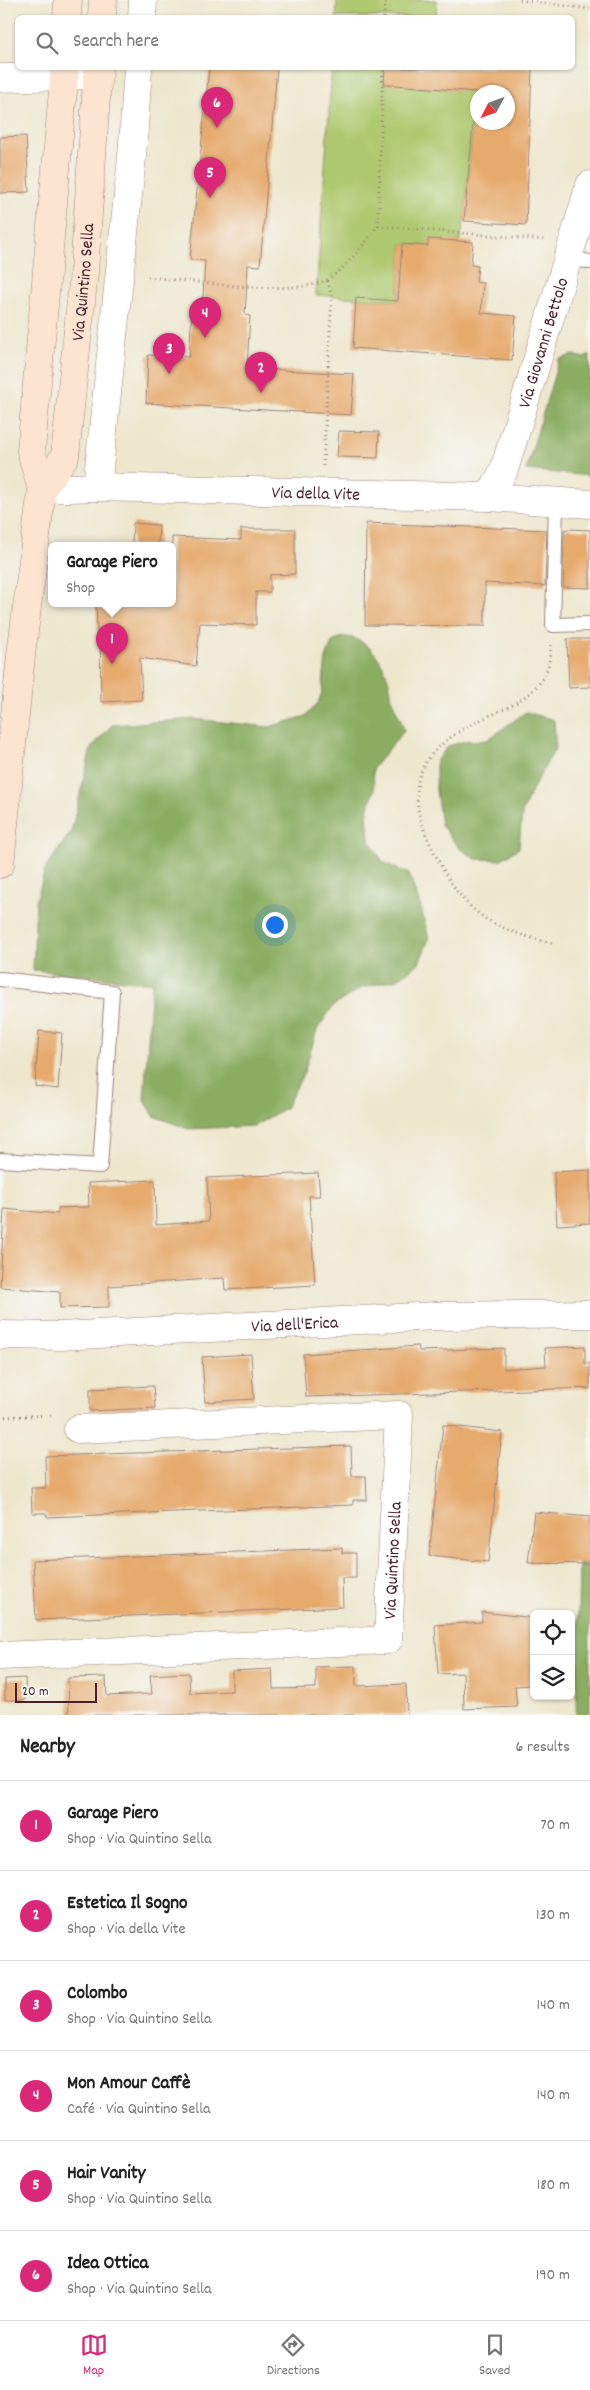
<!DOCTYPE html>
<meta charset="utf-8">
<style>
body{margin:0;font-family:Dekko,sans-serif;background:#f6f6f6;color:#222}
.controls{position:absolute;right:15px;bottom:15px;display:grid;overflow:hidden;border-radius:8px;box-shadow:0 1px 4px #0004}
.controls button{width:45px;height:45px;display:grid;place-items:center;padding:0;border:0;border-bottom:1px solid #e0e0e0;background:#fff;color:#222;font:25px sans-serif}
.compass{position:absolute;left:470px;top:85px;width:45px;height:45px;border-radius:50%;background:#fff;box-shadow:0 1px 4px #0004;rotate:229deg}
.scale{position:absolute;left:15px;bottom:12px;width:82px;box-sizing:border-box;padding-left:5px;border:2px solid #4a1f2b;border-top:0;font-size:14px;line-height:18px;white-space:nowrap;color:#4a1f2b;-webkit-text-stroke:4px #f6f6f2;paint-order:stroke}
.you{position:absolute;left:274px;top:924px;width:18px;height:18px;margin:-12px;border:4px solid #fff;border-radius:50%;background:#1a73e8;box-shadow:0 0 0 8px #1a73e833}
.badge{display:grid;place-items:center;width:32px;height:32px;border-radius:50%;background:#db2777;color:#fff;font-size:16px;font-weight:700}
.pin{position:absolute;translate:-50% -41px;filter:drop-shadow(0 1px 2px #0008)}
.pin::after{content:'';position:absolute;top:26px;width:18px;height:15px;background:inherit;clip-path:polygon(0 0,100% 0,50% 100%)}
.popup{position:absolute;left:48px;top:542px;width:128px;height:65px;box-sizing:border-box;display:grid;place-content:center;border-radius:8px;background:#fff;filter:drop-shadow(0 1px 4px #0005);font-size:16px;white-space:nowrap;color:#767676}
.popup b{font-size:19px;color:#222}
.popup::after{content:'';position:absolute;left:50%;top:100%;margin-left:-10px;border:10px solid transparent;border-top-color:#fff}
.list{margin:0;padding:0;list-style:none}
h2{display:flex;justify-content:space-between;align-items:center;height:65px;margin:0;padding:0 20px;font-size:21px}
h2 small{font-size:16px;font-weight:400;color:#767676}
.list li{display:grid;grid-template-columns:32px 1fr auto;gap:15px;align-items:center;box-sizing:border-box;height:90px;padding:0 20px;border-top:1px solid #e0e0e0}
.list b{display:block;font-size:19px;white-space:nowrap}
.list p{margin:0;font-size:16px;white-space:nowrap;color:#767676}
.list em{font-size:16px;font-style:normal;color:#767676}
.icon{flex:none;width:28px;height:28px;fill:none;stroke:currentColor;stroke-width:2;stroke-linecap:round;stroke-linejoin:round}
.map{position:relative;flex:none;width:590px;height:1715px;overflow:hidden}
.search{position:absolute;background:#fff;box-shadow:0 1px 4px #0004;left:15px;right:15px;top:15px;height:55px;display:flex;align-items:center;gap:12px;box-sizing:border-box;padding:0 18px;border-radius:8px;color:#767676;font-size:19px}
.sheet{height:605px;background:#fff}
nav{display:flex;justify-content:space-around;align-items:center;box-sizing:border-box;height:70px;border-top:1px solid #e0e0e0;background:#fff;font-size:14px;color:#767676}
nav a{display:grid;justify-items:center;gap:2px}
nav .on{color:#db2777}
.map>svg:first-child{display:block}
.green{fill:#afc96f;stroke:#7c744d}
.forest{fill:#8bad62;stroke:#6a6646}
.building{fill:#e6aa6d;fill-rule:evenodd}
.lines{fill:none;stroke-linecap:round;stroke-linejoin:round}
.lane-casing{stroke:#9c837c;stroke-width:16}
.street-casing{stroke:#9c837c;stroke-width:29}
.secondary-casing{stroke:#9c837c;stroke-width:29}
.path{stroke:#9c837c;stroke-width:3;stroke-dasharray:1 4;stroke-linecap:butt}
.lane{stroke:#fff;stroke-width:14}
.street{stroke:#fff;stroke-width:28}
.secondary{stroke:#fde4d1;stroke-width:28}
.labels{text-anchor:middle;stroke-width:4.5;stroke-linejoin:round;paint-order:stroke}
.street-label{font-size:18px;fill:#4a1f2b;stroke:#f6f6f2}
</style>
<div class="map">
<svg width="590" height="1715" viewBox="0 0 590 1715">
<rect width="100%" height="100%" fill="#f6f6f2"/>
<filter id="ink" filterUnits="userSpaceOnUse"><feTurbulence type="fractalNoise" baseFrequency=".02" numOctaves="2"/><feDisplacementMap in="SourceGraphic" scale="10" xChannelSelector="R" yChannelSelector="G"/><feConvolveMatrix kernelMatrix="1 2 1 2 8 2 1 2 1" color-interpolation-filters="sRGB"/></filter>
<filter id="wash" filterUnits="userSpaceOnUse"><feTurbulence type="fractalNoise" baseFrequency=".0096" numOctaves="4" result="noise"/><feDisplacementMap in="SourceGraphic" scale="20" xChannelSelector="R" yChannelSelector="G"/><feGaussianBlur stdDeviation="1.12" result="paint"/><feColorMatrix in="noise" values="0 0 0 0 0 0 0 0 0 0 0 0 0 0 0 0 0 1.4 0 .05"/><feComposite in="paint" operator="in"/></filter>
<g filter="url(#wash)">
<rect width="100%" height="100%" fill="#eee7ce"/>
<g class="green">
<path d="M337,0H437L436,17H336Z"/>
<path d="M332,68H413L411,86L476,92L464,221L460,241L428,246L402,244L398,301L316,295Z"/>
</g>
<g class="forest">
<path d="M573,355L584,358L590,355V476L526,470L559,359Z"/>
<path d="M342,637C368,636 383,661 389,682C391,689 391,696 393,702C396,712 402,719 404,731L373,768L374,790L367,815L369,839L383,862L409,874L421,908L429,939L419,963L398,979L361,988L333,1006L317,1030L304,1073L285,1108L254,1126L188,1129L154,1116L144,1099L152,983L33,970L36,901L46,867L71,832L91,748L112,725L194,719L269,727L306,716L318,703L322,692L326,658L332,642Z"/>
<path d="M526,712L554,720L556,747L531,792L522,813L519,848L500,860L476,859L459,848L441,825L436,790V761L448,746L465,741L487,740Z"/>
<path d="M579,1564H590V1715H576Z"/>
</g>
<g id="blocks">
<g class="building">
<path d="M209,68H277L260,266L248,265L245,315L250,316L247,368L354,374L351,415L146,403L148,355L189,357L192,312L202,313L205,261L190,260Z"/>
<path d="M385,68H532L526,225L464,221L476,92L384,84ZM478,92H508V122H478Z"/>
<path d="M26,136L29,192L0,193V137Z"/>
<path d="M428,239L473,242L471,265L478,266L476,282L483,283L481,313L516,316L512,360L353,348L356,298L398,301L402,244L428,246Z"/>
<path d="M339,431L379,432L378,458L337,457Z"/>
<path d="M133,523L159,525L158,545H132Z"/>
<path d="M366,523L547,530L545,586L485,583V626L365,625Z"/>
<path d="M241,529H295V574L270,575V592H256V625L200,623L196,666L140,658L142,700L101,702L100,632H97L96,603H172V537L241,540Z"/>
<path d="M568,529L590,530V588L563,587L564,530Z"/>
<path d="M567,639H590V687L569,688Z"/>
<path d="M39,1031L62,1033L58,1089L35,1086Z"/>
<path d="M590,1170V1223L557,1225L554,1172Z"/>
<path d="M318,1173L320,1196H309L315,1285L225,1290L224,1278L109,1286V1307L60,1308V1292L0,1287L4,1209L58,1214V1208L89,1207L88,1183L155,1180L156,1225L209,1221L207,1178Z"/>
<path d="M418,1346L419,1351L504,1348V1369L546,1366L545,1348L585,1346V1364L590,1363V1388L306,1397L303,1354Z"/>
<path d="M251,1354L254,1399L205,1402L202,1357Z"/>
<path d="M153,1386L155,1408L90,1411V1389Z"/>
<path d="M443,1425L502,1432L488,1562L429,1556Z"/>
<path d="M351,1446L352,1476H366L367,1500H353V1505L47,1517L46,1513H32L31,1488H46L45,1456Z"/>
<path d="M534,1512L590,1517V1564L528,1563Z"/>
<path d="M342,1548V1553H356V1578H342L343,1607L36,1620L33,1560Z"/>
<path d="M482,1612L534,1618V1685L515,1686L517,1707L464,1709L463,1673L438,1674L435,1625L482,1622Z"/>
<path d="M355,1666L356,1686L406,1684L407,1715H69L68,1678L106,1677L107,1696L152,1694L150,1675L189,1673L190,1693L232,1691V1671L272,1669L273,1689L316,1688V1667Z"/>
<path d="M25,1678L26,1700H5V1679Z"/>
</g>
</g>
</g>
<g filter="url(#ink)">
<use href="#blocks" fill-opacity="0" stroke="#9c837c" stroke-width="1"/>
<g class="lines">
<defs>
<g id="lane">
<path d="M567,257L590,262"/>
<path d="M556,502L553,625L590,624"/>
<path d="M0,979L112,992L100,1166L0,1160"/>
</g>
<g id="street">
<path d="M142,18L143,0"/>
<path d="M0,78L98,75"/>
<path d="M97,487L132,157L138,68"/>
<path id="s1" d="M42,489L97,487L489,497L590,504"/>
<path id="s2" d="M489,497L504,470L590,185"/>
<path id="s3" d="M0,1335L60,1336L436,1316L590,1314"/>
<path id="s4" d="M0,1656L388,1640L399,1415L78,1429"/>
</g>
<g id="secondary">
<path d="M67,18L68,0"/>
<path d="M102,18L103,0"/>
<path id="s5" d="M42,489L65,456L84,272L98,68"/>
<path d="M0,864L21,655L42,489L31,451L65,68"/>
</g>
</defs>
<use href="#lane" class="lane-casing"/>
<use href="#street" class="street-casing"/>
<use href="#secondary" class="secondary-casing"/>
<g class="path">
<path d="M520,0L590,9"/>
<path d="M384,18L385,0"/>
<path d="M378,226L383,68"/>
<path d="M148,277C186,280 298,298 328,279C348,267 363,244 378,226L544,240"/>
<path d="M323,466L332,295L327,280"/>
<path d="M551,645C550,658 549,670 541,681C527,700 505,709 484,718C412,753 400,789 438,860C467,916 493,929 552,943"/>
<path d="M0,1417L54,1415"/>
</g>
<use href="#lane" class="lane"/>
<use href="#street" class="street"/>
<use href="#secondary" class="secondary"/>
</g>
</g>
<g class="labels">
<g class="street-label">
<text dy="6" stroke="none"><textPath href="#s5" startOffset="215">Via Quintino Sella</textPath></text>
<text dy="6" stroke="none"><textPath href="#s2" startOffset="164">Via Giovanni Bettolo</textPath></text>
<text dy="6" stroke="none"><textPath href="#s1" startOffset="274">Via della Vite</textPath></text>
<text dy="6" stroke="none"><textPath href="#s3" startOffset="295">Via dell'Erica</textPath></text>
<text dy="6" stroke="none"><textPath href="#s4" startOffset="468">Via Quintino Sella</textPath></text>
</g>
</g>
</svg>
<div class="controls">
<button><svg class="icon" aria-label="locate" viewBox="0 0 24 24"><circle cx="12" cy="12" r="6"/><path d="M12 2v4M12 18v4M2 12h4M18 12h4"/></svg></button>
<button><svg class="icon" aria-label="layers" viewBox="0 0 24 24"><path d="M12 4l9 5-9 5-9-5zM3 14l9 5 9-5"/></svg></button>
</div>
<svg class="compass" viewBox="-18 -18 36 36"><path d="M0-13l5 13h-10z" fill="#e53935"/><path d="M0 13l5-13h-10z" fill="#767676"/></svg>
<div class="scale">20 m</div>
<div class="you"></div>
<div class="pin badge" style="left:112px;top:664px">1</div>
<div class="popup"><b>Garage Piero</b>Shop</div>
<div class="pin badge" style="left:261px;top:393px">2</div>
<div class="pin badge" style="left:169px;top:374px">3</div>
<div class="pin badge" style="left:205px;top:338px">4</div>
<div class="pin badge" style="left:210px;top:198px">5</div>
<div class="pin badge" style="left:217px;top:128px">6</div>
<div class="search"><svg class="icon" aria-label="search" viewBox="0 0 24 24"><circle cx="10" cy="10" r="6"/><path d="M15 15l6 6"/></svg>Search here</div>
</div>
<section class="sheet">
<h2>Nearby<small>6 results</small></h2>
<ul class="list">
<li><span class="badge">1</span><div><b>Garage Piero</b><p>Shop · Via Quintino Sella</p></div><em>70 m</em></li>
<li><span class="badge">2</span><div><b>Estetica Il Sogno</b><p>Shop · Via della Vite</p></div><em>130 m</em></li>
<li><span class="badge">3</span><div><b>Colombo</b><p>Shop · Via Quintino Sella</p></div><em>140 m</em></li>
<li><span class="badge">4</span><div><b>Mon Amour Caffè</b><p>Café · Via Quintino Sella</p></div><em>140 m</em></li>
<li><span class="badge">5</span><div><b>Hair Vanity</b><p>Shop · Via Quintino Sella</p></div><em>180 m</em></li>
<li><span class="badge">6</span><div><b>Idea Ottica</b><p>Shop · Via Quintino Sella</p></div><em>190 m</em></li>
</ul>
</section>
<nav>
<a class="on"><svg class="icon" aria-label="map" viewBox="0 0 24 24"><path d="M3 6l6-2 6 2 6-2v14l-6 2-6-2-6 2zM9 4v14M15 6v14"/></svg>Map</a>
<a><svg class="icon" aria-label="directions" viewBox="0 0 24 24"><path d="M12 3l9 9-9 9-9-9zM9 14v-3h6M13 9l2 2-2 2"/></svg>Directions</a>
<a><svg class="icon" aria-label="saved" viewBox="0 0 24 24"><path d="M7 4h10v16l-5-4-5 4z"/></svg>Saved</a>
</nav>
